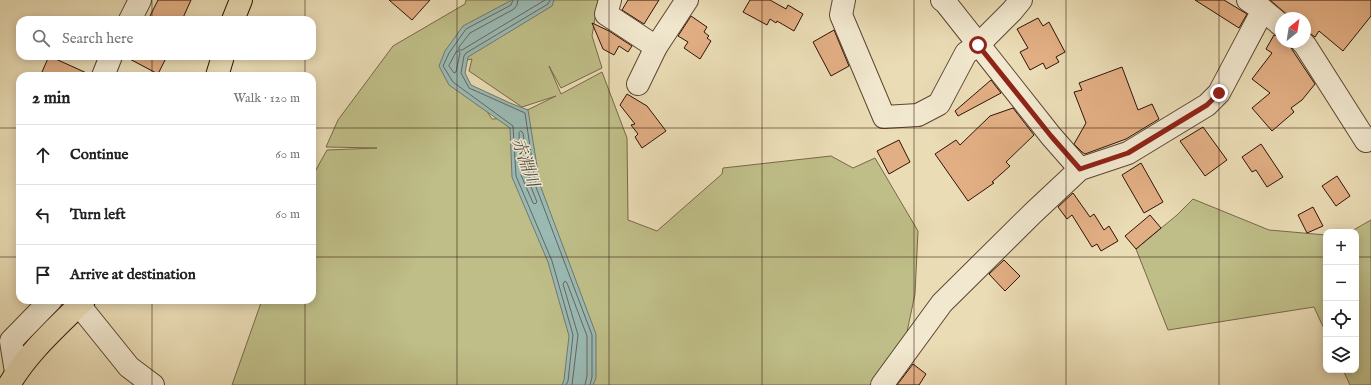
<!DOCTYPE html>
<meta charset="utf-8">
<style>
body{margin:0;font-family:"IM FELL English","Noto Serif JP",serif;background:#f6f6f6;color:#202124}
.controls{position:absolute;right:12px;bottom:12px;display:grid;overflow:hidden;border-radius:8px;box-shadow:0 2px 10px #0003}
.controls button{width:36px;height:36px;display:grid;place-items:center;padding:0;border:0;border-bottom:1px solid #e0e0e0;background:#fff;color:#202124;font:20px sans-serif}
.compass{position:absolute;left:1275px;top:12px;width:36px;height:36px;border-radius:50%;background:#fff;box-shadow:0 2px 10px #0003;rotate:30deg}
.stop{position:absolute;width:12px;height:12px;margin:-9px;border:3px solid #8f2418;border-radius:50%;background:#fff}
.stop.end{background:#8f2418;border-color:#fff;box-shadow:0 1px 4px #0008}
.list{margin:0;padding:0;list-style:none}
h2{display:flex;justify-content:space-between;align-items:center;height:52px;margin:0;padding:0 16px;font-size:17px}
h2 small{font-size:13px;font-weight:400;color:#757577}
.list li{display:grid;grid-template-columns:26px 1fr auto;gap:12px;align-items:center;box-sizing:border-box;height:60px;padding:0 16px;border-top:1px solid #e0e0e0}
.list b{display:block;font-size:15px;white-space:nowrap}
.list em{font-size:13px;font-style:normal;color:#757577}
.icon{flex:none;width:22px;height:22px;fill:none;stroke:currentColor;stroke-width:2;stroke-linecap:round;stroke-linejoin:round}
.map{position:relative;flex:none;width:1371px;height:385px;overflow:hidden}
.search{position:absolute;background:#fff;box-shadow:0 2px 10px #0003;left:16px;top:16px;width:300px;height:44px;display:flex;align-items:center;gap:10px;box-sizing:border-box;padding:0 14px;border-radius:12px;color:#757577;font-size:15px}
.panel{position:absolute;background:#fff;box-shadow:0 2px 10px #0003;left:16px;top:72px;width:300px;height:232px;border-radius:12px}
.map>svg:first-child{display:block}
.green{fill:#bfbe88;stroke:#786848;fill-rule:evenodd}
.water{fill:#9abab4;stroke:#70776f}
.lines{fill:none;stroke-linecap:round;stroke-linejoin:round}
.shore{stroke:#65665e;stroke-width:1}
.building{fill:#e2ae84;stroke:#301307}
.minor-casing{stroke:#5e4532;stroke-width:24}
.major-casing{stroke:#301307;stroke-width:24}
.minor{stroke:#f1e8cf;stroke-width:22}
.major{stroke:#eadcb5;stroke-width:22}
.route{stroke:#8f2418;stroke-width:5}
.grid{fill:none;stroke:#301307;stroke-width:1;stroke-opacity:0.55}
.labels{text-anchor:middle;stroke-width:3;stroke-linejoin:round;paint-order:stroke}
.water-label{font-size:17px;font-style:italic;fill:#554d44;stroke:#f1e8cf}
</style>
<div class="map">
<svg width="1371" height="385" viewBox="0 0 1371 385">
<rect width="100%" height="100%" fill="#eadcb5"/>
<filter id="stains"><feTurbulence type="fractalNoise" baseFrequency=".005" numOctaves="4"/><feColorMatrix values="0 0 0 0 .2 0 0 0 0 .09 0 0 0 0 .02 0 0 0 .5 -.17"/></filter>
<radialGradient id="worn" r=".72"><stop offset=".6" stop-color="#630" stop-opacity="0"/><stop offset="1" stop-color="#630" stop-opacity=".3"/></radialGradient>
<g class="green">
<path d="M466,0H598L592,36L602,68L561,88L549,66L561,94L602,72L627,138L628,220L657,231L722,174L723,168L831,156L853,168L875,158L918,231L915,294L904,346L875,385H232L262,300H312V177L327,150L377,148L326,147L338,120L393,46L465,4ZM472,59L469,71L522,107L556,96L511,118L492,119L454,62Z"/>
<path d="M1193,199L1269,230L1326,235V333L1314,307L1168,330L1136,249L1177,215Z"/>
<path d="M1371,220V385H1350L1343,370H1356V232H1350Z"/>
</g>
<path class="water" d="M512,0H554L552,6L468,57L465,73L471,85L510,103L528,110L540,185L596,334V378L593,385H562L564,380L569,336L548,262L512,177L510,128L449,85L439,66L445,51L463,26Z"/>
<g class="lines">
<g class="shore">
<path d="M513,0L511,5L466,29L449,53L443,66L453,82L513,126L516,176L552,261L573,335L568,381L566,385"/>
<path d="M518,0L517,5L514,9L470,33L459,47V50H462L545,0"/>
<path d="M550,0L548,4L466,53L464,56L461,73L469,88L525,113L536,187L592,335V377L590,385"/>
<path d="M457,51H459L460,53L456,72L454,73L449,66Z"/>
<path d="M521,131L523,133L531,187L537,202L535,204L533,203L521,175L519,133Z"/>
<path d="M572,385L578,335L563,284L565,281L567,283L587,336V376L585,385"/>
</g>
</g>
<g class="building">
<path d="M158,0H191L182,20H148Z"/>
<path d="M389,0H430L412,20Z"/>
<path d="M628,0H659L644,24L622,10Z"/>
<path d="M750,0H770L786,9L788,5L803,14L794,31L777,21L776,23L770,19L767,25L743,12Z"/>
<path d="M1195,0H1224L1247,14L1239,28Z"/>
<path d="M1270,0H1371V16L1343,51L1319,31L1315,37L1305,30V18H1291Z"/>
<path d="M691,16L707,27L704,32L709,36L707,38L711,41L700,59L684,48L688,42L678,36Z"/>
<path d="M1038,18L1043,26L1049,22L1065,52L1056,57L1059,62L1046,69L1043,63L1030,70L1020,52L1028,48L1017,29Z"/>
<path d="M592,23L609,31L632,46L628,52L619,46L614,55L603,49Z"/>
<path d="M834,30L849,66L831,76L813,42Z"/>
<path d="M1274,35L1281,37V42H1290V46L1293,51L1315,84L1302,100L1291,108L1294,112L1272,131L1252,108L1270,93L1252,79L1272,53L1266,49Z"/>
<path d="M49,56L91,75V76H50L42,72Z"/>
<path d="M124,56H167L158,74Z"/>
<path d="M1122,67L1138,110L1152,104L1159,119L1126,139L1085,154L1082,152L1074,144L1086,123L1074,92L1082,90L1079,83Z"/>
<path d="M991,80L1001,93L958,116L955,111Z"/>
<path d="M627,94L647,106L666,131L642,148L635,137L638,134L631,125L635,124L620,105Z"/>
<path d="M1013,108L1034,135L1006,162L1010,166L992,182L994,183L968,201L935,154L956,140L960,145L990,116Z"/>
<path d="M1203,127L1227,160L1205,176L1180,141Z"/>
<path d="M899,140L910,162L889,174L877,151Z"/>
<path d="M1261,144L1283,177L1267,187L1256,170L1252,172L1242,157Z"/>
<path d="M1141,163L1163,202L1144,213L1122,175Z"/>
<path d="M1337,176L1350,196L1336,206L1322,186Z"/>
<path d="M1073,193L1090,217L1094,214L1104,230L1109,226L1118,241L1101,251L1097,244L1092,247L1072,215L1067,219L1058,207Z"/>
<path d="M1313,207L1323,226L1307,233L1298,215Z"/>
<path d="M1150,215L1161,228L1136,249L1125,236Z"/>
<path d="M1004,260L1020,276L1005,291L989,274Z"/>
<path d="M913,364L926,374L919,385H897Z"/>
</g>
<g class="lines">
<defs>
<g id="minor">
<path d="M610,0L606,14L656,47"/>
<path d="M844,0L841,15L884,117L918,115L939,104L966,53L978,45L1012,11L1021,0"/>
<path d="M942,0L945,2L1051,136L1080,169"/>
<path d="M1248,0L1263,10L1281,25"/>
<path d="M130,20L140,0"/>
<path d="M1302,42L1305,45L1366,141L1371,138"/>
<path d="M103,76L111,56"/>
<path d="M638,84L656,47L687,0"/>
<path d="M79,305L129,367L153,385"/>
<path d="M16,372L11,341L51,300"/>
<path d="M882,385L942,303L1033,213L1080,169L1128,153L1207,105L1219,93L1263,10"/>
</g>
<g id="major">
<path d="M233,20L241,0"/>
<path d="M217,76L223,56"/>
<path d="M9,385C28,352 57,327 84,300"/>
</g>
</defs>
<use href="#minor" class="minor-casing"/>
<use href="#major" class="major-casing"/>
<use href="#minor" class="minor"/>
<use href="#major" class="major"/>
</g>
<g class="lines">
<path class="route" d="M978,45L1051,136L1080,169L1128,153L1207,105L1219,93"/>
</g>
<path class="grid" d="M152,0V20M305,0V20M457,0V385M609,0V385M762,0V385M914,0V385M1066,0V385M1219,0V385M152,56V76M305,56V76M0,128H20M312,128H1371M0,257H20M312,257H1326M1356,257H1371M152,300V385M305,300V385"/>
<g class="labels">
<g class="water-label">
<text transform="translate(526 162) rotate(71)" y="6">赤淵川</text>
</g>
</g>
<rect width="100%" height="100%" filter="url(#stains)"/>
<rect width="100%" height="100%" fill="url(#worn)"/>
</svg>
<div class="controls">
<button>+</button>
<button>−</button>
<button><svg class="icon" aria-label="locate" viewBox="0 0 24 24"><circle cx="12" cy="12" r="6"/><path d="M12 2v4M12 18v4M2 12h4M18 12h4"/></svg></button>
<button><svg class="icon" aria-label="layers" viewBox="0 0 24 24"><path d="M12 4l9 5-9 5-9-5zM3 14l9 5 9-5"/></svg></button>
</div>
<svg class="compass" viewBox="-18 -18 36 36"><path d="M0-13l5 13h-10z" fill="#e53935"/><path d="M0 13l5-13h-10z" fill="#757577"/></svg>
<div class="stop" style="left:978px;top:45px"></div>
<div class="stop end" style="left:1219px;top:93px"></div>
<div class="search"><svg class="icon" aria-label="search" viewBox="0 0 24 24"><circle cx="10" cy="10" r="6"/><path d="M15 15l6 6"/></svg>Search here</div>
<section class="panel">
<h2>2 min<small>Walk · 120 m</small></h2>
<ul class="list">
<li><svg class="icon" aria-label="ahead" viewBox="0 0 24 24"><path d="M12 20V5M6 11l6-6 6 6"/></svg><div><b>Continue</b></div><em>60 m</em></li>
<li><svg class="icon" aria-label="left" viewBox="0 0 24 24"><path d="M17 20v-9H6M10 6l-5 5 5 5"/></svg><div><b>Turn left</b></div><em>60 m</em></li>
<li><svg class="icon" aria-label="arrive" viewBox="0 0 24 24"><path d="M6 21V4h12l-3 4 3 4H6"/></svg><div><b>Arrive at destination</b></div></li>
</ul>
</section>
</div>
